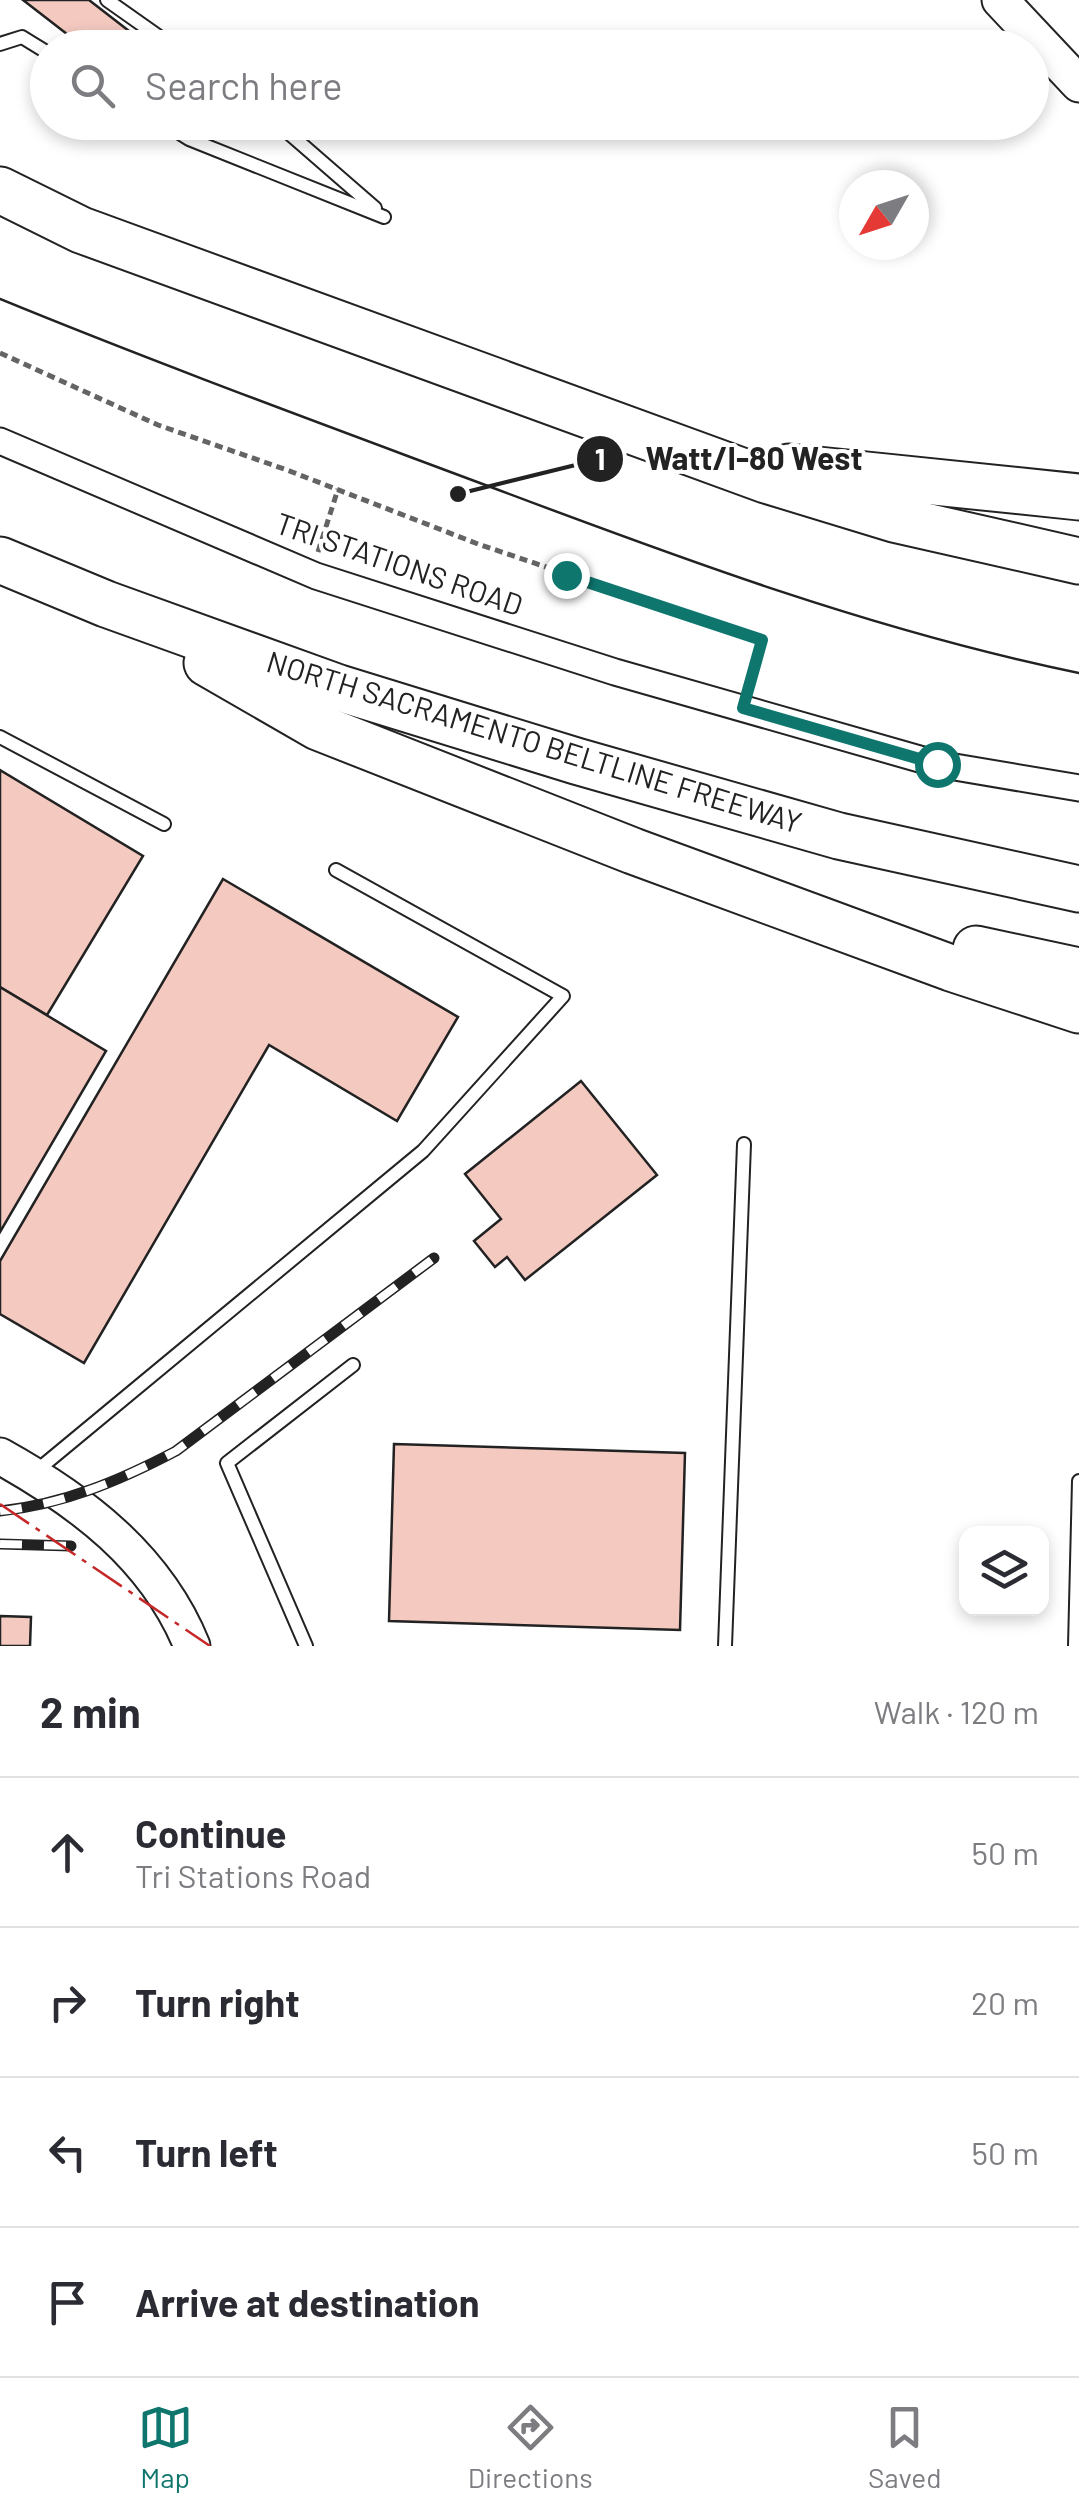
<!DOCTYPE html>
<meta charset="utf-8">
<style>
body{margin:0;font-family:Barlow,sans-serif;background:#f7f7f7;color:#2b2b33}
.controls{position:absolute;right:30px;bottom:30px;display:grid;overflow:hidden;border-radius:20px;box-shadow:0 5px 15px #0003}
.controls button{width:90px;height:90px;display:grid;place-items:center;padding:0;border:0;border-bottom:2px solid #e1e1e2;background:#fff;color:#2b2b33;font:50px sans-serif}
.compass{position:absolute;left:839px;top:170px;width:90px;height:90px;border-radius:50%;background:#fff;box-shadow:0 5px 15px #0003;rotate:231deg}
.stop{position:absolute;width:30px;height:30px;margin:-22px;border:8px solid #0f766e;border-radius:50%;background:#fff}
.stop.end{background:#0f766e;border-color:#fff;box-shadow:0 2px 10px #0008}
.list{margin:0;padding:0;list-style:none}
h2{display:flex;justify-content:space-between;align-items:center;height:130px;margin:0;padding:0 40px;font-size:42px}
h2 small{font-size:32px;font-weight:400;color:#7c7c81}
.list li{display:grid;grid-template-columns:65px 1fr auto;gap:30px;align-items:center;box-sizing:border-box;height:150px;padding:0 40px;border-top:2px solid #e1e1e2}
.list b{display:block;font-size:38px;white-space:nowrap}
.list p{margin:0;font-size:32px;white-space:nowrap;color:#7c7c81}
.list em{font-size:32px;font-style:normal;color:#7c7c81}
.icon{flex:none;width:55px;height:55px;fill:none;stroke:currentColor;stroke-width:2;stroke-linecap:round;stroke-linejoin:round}
.map{position:relative;flex:none;width:1079px;height:1646px;overflow:hidden}
.search{position:absolute;background:#fff;box-shadow:0 5px 15px #0003;left:30px;right:30px;top:30px;height:110px;display:flex;align-items:center;gap:25px;box-sizing:border-box;padding:0 35px;border-radius:55px;color:#7c7c81;font-size:38px}
.sheet{height:730px;background:#fff}
nav{display:flex;justify-content:space-around;align-items:center;box-sizing:border-box;height:140px;border-top:2px solid #e1e1e2;background:#fff;font-size:28px;color:#7c7c81}
nav a{display:grid;justify-items:center;gap:5px}
nav .on{color:#0f766e}
.map>svg:first-child{display:block}
.building{fill:#f3c9c0;stroke:#222;stroke-width:2.5}
.lines{fill:none;stroke-linecap:round;stroke-linejoin:round}
.lane-casing{stroke:#222;stroke-width:16}
.street-casing{stroke:#222;stroke-width:29}
.secondary-casing{stroke:#222;stroke-width:39}
.highway-casing{stroke:#222;stroke-width:49}
.path{stroke:#646464;stroke-width:5;stroke-dasharray:8 5;stroke-linecap:butt}
.lane{stroke:#fff;stroke-width:12}
.street{stroke:#fff;stroke-width:25}
.secondary{stroke:#fff;stroke-width:35}
.highway{stroke:#fff;stroke-width:45}
.tram{stroke:#222;stroke-width:2.5}
.rail-casing{stroke:#222;stroke-width:11}
.rail{stroke:#fff;stroke-width:8;stroke-dasharray:22;stroke-linecap:butt}
.power{stroke:#c62828;stroke-width:2.5;stroke-dasharray:35 8 5 8;stroke-linecap:butt}
.route{stroke:#0f766e;stroke-width:12}
.labels{text-anchor:middle;stroke-width:8;stroke-linejoin:round;paint-order:stroke}
.street-label{font-size:30px;fill:#222;stroke:#fff}
.leader{fill:none;stroke:#222;stroke-width:4}
.callout-dot{fill:#222;stroke:#fff;stroke-width:4}
.mark-label{font-size:30px;text-anchor:middle;font-weight:bold;fill:#fff}
.callout-label{font-size:32px;text-anchor:middle;font-weight:bold;fill:#222;stroke:#fff;stroke-width:8;stroke-linejoin:round;paint-order:stroke}
</style>
<div class="map">
<svg width="1079" height="1646" viewBox="0 0 1079 1646">
<rect width="100%" height="100%" fill="#fff"/>
<g class="building">
<path d="M23,0H89L151,48H85Z"/>
<path d="M0,770L143,856L47,1015L0,987Z"/>
<path d="M223,879L458,1017L397,1121L269,1045L84,1363L0,1314V1261Z"/>
<path d="M0,987L106,1051L0,1232Z"/>
<path d="M581,1081L657,1175L525,1280L507,1257L495,1267L474,1241L501,1219L465,1174Z"/>
<path d="M394,1444L685,1453L680,1630L389,1621Z"/>
<path d="M0,1616L31,1617L30,1646H0Z"/>
</g>
<g class="lines">
<defs>
<g id="lane">
<path d="M107,0L175,48"/>
<path d="M0,44L22,37L48,53"/>
<path d="M162,122L189,139L384,217"/>
<path d="M276,122L375,208"/>
<path d="M0,737L164,824"/>
<path d="M34,1473L423,1151L563,996L336,870"/>
<path d="M306,1646L227,1463L353,1365"/>
<path d="M725,1646L744,1144"/>
<path d="M1075,1646L1079,1481"/>
</g>
<path id="street" d="M0,441L316,576L615,672L937,764L1079,788"/>
<g id="secondary">
<path d="M1000,0L1079,84"/>
<path d="M0,1456C81,1501 156,1557 192,1646"/>
</g>
<g id="highway">
<path d="M0,190L81,230L766,480L894,519L1079,561"/>
<path d="M789,467L1079,497"/>
<path d="M0,560L106,604L339,688L576,761L839,836L1079,889"/>
<path d="M207,663L318,727L633,851L951,968L1079,1010"/>
<path d="M976,949L1079,971"/>
</g>
</defs>
<use href="#lane" class="lane-casing"/>
<use href="#street" class="street-casing"/>
<use href="#secondary" class="secondary-casing"/>
<use href="#highway" class="highway-casing"/>
<g class="path">
<path d="M0,353L158,425L287,470L478,544L762,640L749,685"/>
<path d="M318,552L338,489"/>
</g>
<use href="#lane" class="lane"/>
<use href="#street" class="street"/>
<use href="#secondary" class="secondary"/>
<use href="#highway" class="highway"/>
<path class="tram" d="M0,299C161,365 325,425 488,486C682,559 875,631 1079,673"/>
<defs>
<g id="rail">
<path d="M0,1511C64,1504 119,1481 176,1451L434,1258"/>
<path d="M0,1544L71,1546"/>
</g>
</defs>
<use href="#rail" class="rail-casing"/>
<use href="#rail" class="rail"/>
<path class="power" d="M0,1504L210,1646"/>
</g>
<g class="lines">
<path class="route" d="M566,575L762,640L743,708L937,764"/>
</g>
<g class="labels">
<g class="street-label">
<text transform="translate(399 565) rotate(19)" y="10">TRI STATIONS ROAD</text>
<text transform="translate(534 743) rotate(17)" y="10">NORTH SACRAMENTO BELTLINE FREEWAY</text>
</g>
</g>
<path class="leader" d="M458 494L600 459"/>
<g class="callout-dot">
<circle cx="458" cy="494" r="10"/>
<circle cx="600" cy="459" r="25"/>
</g>
<g class="mark-label">
<text x="600" y="470">1</text>
</g>
<g class="callout-label">
<text x="754" y="470">Watt/I-80 West</text>
</g>
</svg>
<div class="controls">
<button><svg class="icon" aria-label="layers" viewBox="0 0 24 24"><path d="M12 4l9 5-9 5-9-5zM3 14l9 5 9-5"/></svg></button>
</div>
<svg class="compass" viewBox="-18 -18 36 36"><path d="M0-13l5 13h-10z" fill="#e53935"/><path d="M0 13l5-13h-10z" fill="#7c7c81"/></svg>
<div class="stop" style="left:937px;top:764px"></div>
<div class="stop end" style="left:566px;top:575px"></div>
<div class="search"><svg class="icon" aria-label="search" viewBox="0 0 24 24"><circle cx="10" cy="10" r="6"/><path d="M15 15l6 6"/></svg>Search here</div>
</div>
<section class="sheet">
<h2>2 min<small>Walk · 120 m</small></h2>
<ul class="list">
<li><svg class="icon" aria-label="ahead" viewBox="0 0 24 24"><path d="M12 20V5M6 11l6-6 6 6"/></svg><div><b>Continue</b><p>Tri Stations Road</p></div><em>50 m</em></li>
<li><svg class="icon" aria-label="right" viewBox="0 0 24 24"><path d="M7 20v-9h11M14 6l5 5-5 5"/></svg><div><b>Turn right</b></div><em>20 m</em></li>
<li><svg class="icon" aria-label="left" viewBox="0 0 24 24"><path d="M17 20v-9H6M10 6l-5 5 5 5"/></svg><div><b>Turn left</b></div><em>50 m</em></li>
<li><svg class="icon" aria-label="arrive" viewBox="0 0 24 24"><path d="M6 21V4h12l-3 4 3 4H6"/></svg><div><b>Arrive at destination</b></div></li>
</ul>
</section>
<nav>
<a class="on"><svg class="icon" aria-label="map" viewBox="0 0 24 24"><path d="M3 6l6-2 6 2 6-2v14l-6 2-6-2-6 2zM9 4v14M15 6v14"/></svg>Map</a>
<a><svg class="icon" aria-label="directions" viewBox="0 0 24 24"><path d="M12 3l9 9-9 9-9-9zM9 14v-3h6M13 9l2 2-2 2"/></svg>Directions</a>
<a><svg class="icon" aria-label="saved" viewBox="0 0 24 24"><path d="M7 4h10v16l-5-4-5 4z"/></svg>Saved</a>
</nav>
